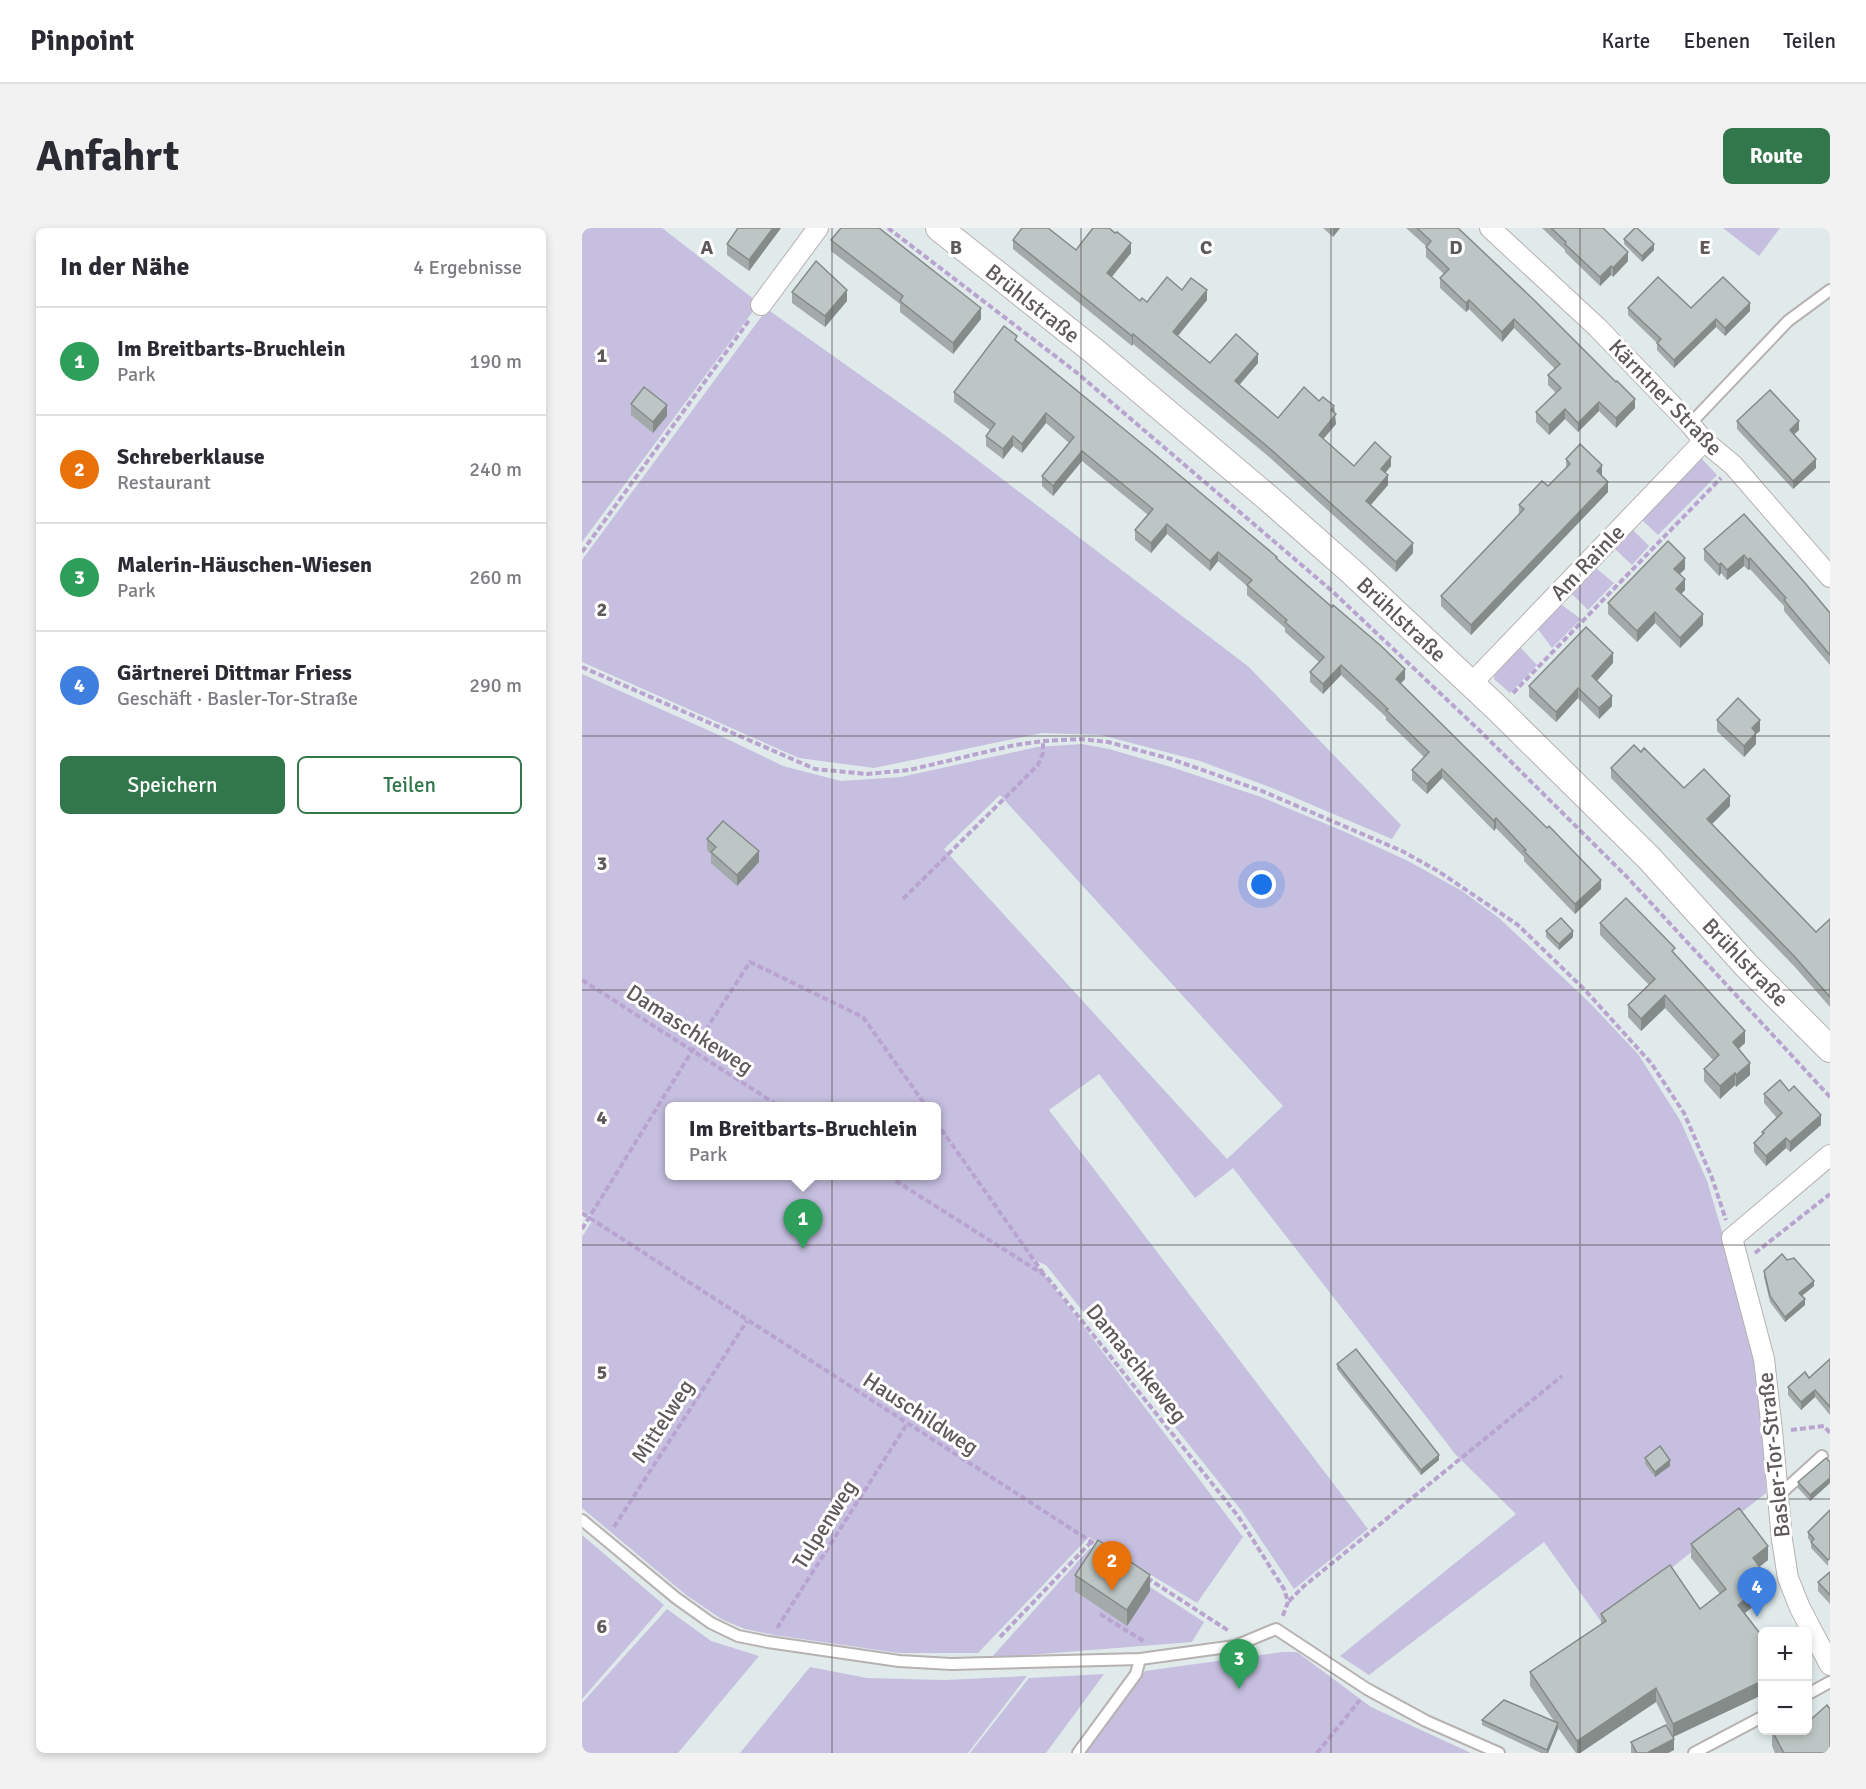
<!DOCTYPE html>
<html lang="de">
<meta charset="utf-8">
<style>
body{margin:0;font-family:Signika,sans-serif;background:#f2f2f3;color:#2b2b33}
.controls{position:absolute;right:18px;bottom:18px;display:grid;overflow:hidden;border-radius:9px;box-shadow:0 3px 9px #0003}
.controls button{width:54px;height:54px;display:grid;place-items:center;padding:0;border:0;border-bottom:2px solid #e1e1e2;background:#fff;color:#2b2b33;font:30px sans-serif}
.you{position:absolute;left:680px;top:657px;width:21px;height:21px;margin:-15px;border:4px solid #fff;border-radius:50%;background:#1a73e8;box-shadow:0 0 0 9px #1a73e833}
.badge{display:grid;place-items:center;width:39px;height:39px;border-radius:50%;background:#32774b;color:#fff;font-size:20px;font-weight:700}
.pin{position:absolute;translate:-50% -50px;filter:drop-shadow(0 2px 3px #0008)}
.pin::after{content:'';position:absolute;top:32px;width:21px;height:18px;background:inherit;clip-path:polygon(0 0,100% 0,50% 100%)}
.popup{position:absolute;left:83px;top:874px;width:276px;height:78px;box-sizing:border-box;display:grid;place-content:center;border-radius:9px;background:#fff;filter:drop-shadow(0 2px 4px #0005);font-size:20px;white-space:nowrap;color:#7c7c81}
.popup b{font-size:22px;color:#2b2b33}
.popup::after{content:'';position:absolute;left:50%;top:100%;margin-left:-12px;border:12px solid transparent;border-top-color:#fff}
.list{margin:0;padding:0;list-style:none}
h2{display:flex;justify-content:space-between;align-items:center;height:78px;margin:0;padding:0 24px;font-size:26px}
h2 small{font-size:20px;font-weight:400;color:#7c7c81}
.list li{display:grid;grid-template-columns:39px 1fr auto;gap:18px;align-items:center;box-sizing:border-box;height:108px;padding:0 24px;border-top:2px solid #e1e1e2}
.list b{display:block;font-size:22px;white-space:nowrap}
.list p{margin:0;font-size:20px;white-space:nowrap;color:#7c7c81}
.list em{font-size:20px;font-style:normal;color:#7c7c81}
.actions{display:flex;gap:12px;padding:18px 24px}
.actions a{flex:1;padding:14px 0;border:2px solid #32774b;border-radius:9px;text-align:center;font-size:21px;color:#32774b}
.actions .main{background:#32774b;color:#fff}
.map{position:relative;flex:none;width:1248px;height:1525px;overflow:hidden;border-radius:9px}
header{display:flex;align-items:center;gap:36px;box-sizing:border-box;height:84px;padding:0 30px;background:#fff;border-bottom:2px solid #e1e1e2}
header strong{font-size:28px}
nav{display:flex;gap:33px;margin-inline-start:auto;font-size:21px}
.intro{display:flex;align-items:center;justify-content:space-between;box-sizing:border-box;height:144px;padding:0 36px}
h1{margin:0;font-size:42px}
.button{padding:15px 27px;border-radius:9px;background:#32774b;color:#fff;font-size:21px;font-weight:700}
main{display:flex;gap:36px;padding:0 36px}
aside{flex:1;background:#fff;border-radius:9px;box-shadow:0 3px 9px #0003}
.map>svg:first-child{display:block}
.green{fill:#c6bfe0;fill-rule:evenodd}
.lines{fill:none;stroke-linecap:round;stroke-linejoin:round}
.service-casing{stroke:#b7b1b1;stroke-width:14}
.minor-casing{stroke:#b7b1b1;stroke-width:22}
.tertiary-casing{stroke:#b7b1b1;stroke-width:28}
.path{stroke:#b9a3d0;stroke-width:4;stroke-dasharray:6 3;stroke-linecap:butt}
.service{stroke:#fff;stroke-width:10}
.minor{stroke:#fff;stroke-width:20}
.tertiary{stroke:#fff;stroke-width:26}
.wall{fill:#a3aaa9}
.shaded-wall{fill:#848b89}
.building{fill:#bdc6c4;stroke:#848b89;stroke-width:1.5}
.grid{fill:none;stroke:#5f595a;stroke-width:1.5;stroke-opacity:0.55}
.labels{text-anchor:middle;stroke-width:6;stroke-linejoin:round;paint-order:stroke}
.street-label{font-size:22px;fill:#5f595a;stroke:#fff}
.grid-label{font-size:20px;text-anchor:middle;font-weight:bold;fill:#5f595a;stroke:#fff;stroke-width:6;stroke-linejoin:round;paint-order:stroke}
</style>
<header>
<strong>Pinpoint</strong>
<nav><a>Karte</a><a>Ebenen</a><a>Teilen</a></nav>
</header>
<div class="intro"><h1>Anfahrt</h1><a class="button">Route</a></div>
<main>
<aside>
<h2>In der Nähe<small>4 Ergebnisse</small></h2>
<ul class="list">
<li><span class="badge" style="background:#2e9e5b">1</span><div><b>Im Breitbarts-Bruchlein</b><p>Park</p></div><em>190 m</em></li>
<li><span class="badge" style="background:#e8710a">2</span><div><b>Schreberklause</b><p>Restaurant</p></div><em>240 m</em></li>
<li><span class="badge" style="background:#2e9e5b">3</span><div><b>Malerin-Häuschen-Wiesen</b><p>Park</p></div><em>260 m</em></li>
<li><span class="badge" style="background:#3f7fe0">4</span><div><b>Gärtnerei Dittmar Friess</b><p>Geschäft · Basler-Tor-Straße</p></div><em>290 m</em></li>
</ul>
<div class="actions"><a class="main">Speichern</a><a>Teilen</a></div>
</aside>
<div class="map">
<svg width="1248" height="1525" viewBox="0 0 1248 1525">
<rect width="100%" height="100%" fill="#e0eaea"/>
<g class="green">
<path d="M0,0H80L177,75L0,314Z"/>
<path d="M1141,0H1198L1177,28Z"/>
<path d="M185,81L360,205L667,439L819,597L810,611L695,562L618,533L519,507L460,505L292,540L217,530L0,434V332Z"/>
<path d="M1119,230L1135,247L1076,307L1059,291Z"/>
<path d="M1051,302L1067,318L1050,337L1032,320Z"/>
<path d="M1014,340L1032,355L1006,382L989,365Z"/>
<path d="M977,375L999,391L970,420L955,400Z"/>
<path d="M937,418L955,437L928,465L912,451L913,446Z"/>
<path d="M0,446L139,508L201,538L259,553L319,549L455,519L500,516L527,521L589,539L679,569L761,603L826,633L880,663L917,690L1007,774L1056,826L1098,892L1125,953L1167,1094L1182,1204L1184,1265L1020,1395L962,1314L787,1447L758,1428L934,1286L874,1227L651,940L613,970L517,846L467,882L786,1301L712,1361L659,1282L464,1037L451,1032L661,1309L615,1375L507,1309L396,1425H317L192,1407L163,1401L141,1392L104,1367L0,1280V1009L12,990L0,982ZM418,567L701,878L645,931L362,621ZM88,878H354V948H88Z"/>
<path d="M0,1307L82,1377L0,1471Z"/>
<path d="M508,1320L622,1394L610,1414L409,1430Z"/>
<path d="M85,1381L129,1413L177,1428L96,1525H0V1475Z"/>
<path d="M700,1424H715L789,1479L889,1525H503L563,1443Z"/>
<path d="M228,1439L285,1450L363,1452L445,1448L386,1525H158Z"/>
<path d="M522,1446L464,1525H388L447,1450Z"/>
</g>
<g class="lines">
<defs>
<g id="service">
<path d="M1108,196L1206,93L1248,62"/>
<path d="M1196,1268L1240,1228"/>
<path d="M0,1292L94,1370L129,1395L156,1408L186,1414L317,1433L369,1436L558,1431L653,1418L694,1401L785,1461L844,1493L917,1525"/>
<path d="M1226,1466L1248,1454"/>
<path d="M496,1525L554,1446L558,1431"/>
<path d="M1112,1525L1180,1489"/>
</g>
<g id="minor">
<path d="M908,0L1015,99L1108,196L1122,213L1151,237L1248,349"/>
<path d="M179,77L236,0"/>
<path d="M889,456L1122,213"/>
<path d="M1248,927L1150,1010L1182,1131L1190,1203L1200,1312L1206,1350L1218,1380L1248,1437"/>
</g>
<path id="tertiary" d="M357,0L512,123L686,270L770,344L916,481L1067,630L1164,737L1248,821"/>
</defs>
<use href="#service" class="service-casing"/>
<use href="#minor" class="minor-casing"/>
<use href="#tertiary" class="tertiary-casing"/>
<g class="path">
<path d="M306,0L494,144L750,363L897,502L1045,649L1248,869"/>
<path d="M0,324L168,91"/>
<path d="M0,439L233,541L285,546L327,542L433,517L461,513L498,511L526,514L589,531L680,563L820,623L856,643L936,697L1003,762L1069,835L1102,885L1130,950L1144,992"/>
<path d="M931,465L1139,250"/>
<path d="M321,671L456,537L461,525V513"/>
<path d="M0,752L197,878"/>
<path d="M354,894L461,1045"/>
<path d="M306,948L464,1048L656,1288L702,1361L706,1374L700,1390"/>
<path d="M0,985L516,1318"/>
<path d="M0,1001L110,823L168,734L281,789L344,878"/>
<path d="M1173,1025L1248,966"/>
<path d="M1209,1202L1242,1198L1248,1205"/>
<path d="M32,1299L165,1093"/>
<path d="M565,1350L647,1403"/>
<path d="M707,1373L722,1358L980,1148"/>
<path d="M518,1386L563,1414"/>
<path d="M195,1400L325,1196"/>
<path d="M418,1409L509,1314"/>
<path d="M735,1525L778,1472"/>
</g>
<use href="#service" class="service"/>
<use href="#minor" class="minor"/>
<use href="#tertiary" class="tertiary"/>
</g>
<g class="wall">
<path d="M156,0H199L167,43L145,27V16Z"/>
<path d="M741,0H758L751,9Z"/>
<path d="M824,0H876L1053,180L1034,200L1017,183L996,204L983,191L967,207L954,194V184L974,165L966,157V147L973,141L932,100L920,114L887,81L884,84L858,60V50L862,46L844,29V18Z"/>
<path d="M960,0H1021L1046,33L1031,49L1029,47L1018,58L983,24V22Z"/>
<path d="M1042,11L1072,22L1060,34L1042,16Z"/>
<path d="M249,12L399,91L371,126L318,84V76L249,23Z"/>
<path d="M431,12L494,22L549,25L529,49L558,73L565,74L600,62L625,72L595,108L628,135H676L657,157L696,190L752,185L754,196L741,211L772,238H809L803,245L806,257L789,277L831,325L814,344L686,228L551,116L550,118L431,21Z"/>
<path d="M210,64L265,73L243,99L210,75Z"/>
<path d="M1046,80H1109L1168,83L1143,108L1134,99L1092,140L1075,122V115L1046,87Z"/>
<path d="M435,114L695,331L823,451L819,455L1019,661L993,686L942,633V629L914,600L912,603L860,550L845,566L830,552V542L842,529L804,492V489L759,447L741,466L728,454V444L737,434L703,404V400L665,367V358L636,333L628,343L585,306L569,325L553,312V302L566,287L500,233L471,268L460,258V248L487,215L464,195L440,225L431,218L421,231L404,218V208L408,202L372,174V164Z"/>
<path d="M49,176L85,188L71,205L49,187Z"/>
<path d="M1155,193L1217,202L1212,206L1234,240L1211,261L1155,201Z"/>
<path d="M984,231L1020,247V248L1026,264L889,407L859,378V368L937,286V277L966,258L984,240Z"/>
<path d="M1162,286L1248,385V437L1202,383V378L1168,341L1166,342L1162,338L1145,352L1139,345L1137,348L1122,332V321Z"/>
<path d="M1103,341L1098,346L1103,362L1099,366L1121,397L1098,420L1073,395L1055,414L1026,386V375Z"/>
<path d="M1031,435L1015,453L1030,478L1017,491L996,470L974,494L947,469V458Z"/>
<path d="M1135,492L1178,503L1174,506V516L1162,529L1135,503Z"/>
<path d="M1059,524L1102,560L1148,578L1130,596L1234,704L1248,691V779L1212,738L1029,550V540Z"/>
<path d="M125,611L177,634L155,658L129,635V626L125,622Z"/>
<path d="M1018,695L1093,726L1163,815L1156,821L1168,847L1154,859L1153,857L1138,871L1122,853V841L1131,832L1083,780L1059,803L1046,789V777L1067,757L1018,707Z"/>
<path d="M964,703L991,709L977,722L964,709Z"/>
<path d="M1182,866L1239,897L1208,924L1204,920L1184,938L1172,924V915L1180,907V904L1195,890L1182,875Z"/>
<path d="M1182,1043L1232,1058L1220,1068L1223,1077L1203,1094L1188,1074L1182,1049Z"/>
<path d="M1248,1131V1187L1233,1169L1219,1182L1206,1167V1159L1227,1150Z"/>
<path d="M755,1136L857,1232L839,1247L755,1141Z"/>
<path d="M1063,1230L1088,1238L1073,1249L1063,1236Z"/>
<path d="M1248,1234V1255L1228,1273L1216,1260V1254Z"/>
<path d="M1248,1282L1246,1338L1229,1320V1314L1226,1310V1304Z"/>
<path d="M1109,1316L1186,1332L1177,1339L1182,1359L1172,1366V1378L1163,1385L1180,1408V1467L1091,1509L1074,1474L998,1525H994L976,1500L966,1525H959L900,1497V1492L972,1493L948,1458V1444L1019,1396V1386L1118,1381L1138,1366L1109,1330Z"/>
<path d="M1248,1344V1376L1236,1363V1354Z"/>
<path d="M493,1347L568,1363L545,1398L493,1363Z"/>
<path d="M1190,1503L1213,1505L1248,1525H1193L1190,1518Z"/>
<path d="M1049,1514L1092,1522L1086,1525H1049Z"/>
</g>
<g class="shaded-wall">
<path d="M191,0H199L167,43V32Z"/>
<path d="M751,0H758L751,9Z"/>
<path d="M549,15V25L525,55V45Z"/>
<path d="M1072,16V22L1060,34V28Z"/>
<path d="M1046,24V33L1031,49V40Z"/>
<path d="M1029,38V47L1018,58V49Z"/>
<path d="M265,62V73L243,99V88Z"/>
<path d="M625,62V72L591,114V104Z"/>
<path d="M887,72V81L884,84V75Z"/>
<path d="M1168,75V83L1143,108V100Z"/>
<path d="M399,80V91L371,126V115Z"/>
<path d="M932,91V100L920,114V104Z"/>
<path d="M1134,91V99L1092,140V132Z"/>
<path d="M551,106V116L550,118V108Z"/>
<path d="M676,126V135L653,162V153Z"/>
<path d="M1053,171V180L1034,200V190Z"/>
<path d="M1017,174V183L996,204V195Z"/>
<path d="M85,177V188L71,205V194Z"/>
<path d="M752,178L754,196L737,216V207L749,182Z"/>
<path d="M983,181V191L967,207V197Z"/>
<path d="M464,185V195L440,225V216Z"/>
<path d="M1217,193V202L1208,210V202Z"/>
<path d="M431,208V218L421,231V221Z"/>
<path d="M500,223V233L471,268V258Z"/>
<path d="M809,229V238L799,250V241Z"/>
<path d="M1234,231V240L1211,261V253Z"/>
<path d="M1020,237V247L1015,253V243Z"/>
<path d="M806,247V257L784,282V273Z"/>
<path d="M1026,254V264L889,407V397Z"/>
<path d="M585,296V306L569,325V315Z"/>
<path d="M831,315V325L814,344V334Z"/>
<path d="M636,324V333L628,343V333Z"/>
<path d="M1162,327V338L1145,352V342Z"/>
<path d="M1103,330V341L1092,351V341Z"/>
<path d="M1168,330V341L1166,342V332Z"/>
<path d="M1139,335V345L1137,348V337Z"/>
<path d="M1103,351V362L1094,371V361Z"/>
<path d="M1073,384V395L1055,414V403Z"/>
<path d="M1121,386V397L1098,420V410Z"/>
<path d="M1031,425V435L1010,458V448Z"/>
<path d="M759,437V447L741,466V456Z"/>
<path d="M823,441V451L814,460V451Z"/>
<path d="M996,460V470L974,494V484Z"/>
<path d="M1030,468V478L1017,491V480Z"/>
<path d="M1178,492V503L1174,506V516L1162,529V518L1170,500Z"/>
<path d="M860,541V550L845,566V556Z"/>
<path d="M1148,568V578L1125,601V591Z"/>
<path d="M914,590V600L912,603V593Z"/>
<path d="M177,623V634L155,658V647Z"/>
<path d="M1019,652V661L993,686V676Z"/>
<path d="M991,703V709L977,722V716Z"/>
<path d="M1083,767V780L1059,803V791Z"/>
<path d="M1163,803V815L1151,826V814Z"/>
<path d="M1168,835V847L1154,859V847Z"/>
<path d="M1153,845V857L1138,871V858Z"/>
<path d="M1239,887V897L1208,924V914Z"/>
<path d="M1204,910V920L1184,938V928Z"/>
<path d="M1232,1053V1058L1217,1070V1065Z"/>
<path d="M1223,1071V1077L1203,1094V1089Z"/>
<path d="M1233,1162V1169L1219,1182V1174Z"/>
<path d="M857,1227V1232L839,1247V1242Z"/>
<path d="M1088,1232V1238L1073,1249V1244Z"/>
<path d="M1248,1250V1255L1228,1273V1267Z"/>
<path d="M1186,1318V1332L1171,1344V1330Z"/>
<path d="M1182,1345V1359L1172,1366V1378L1156,1390V1377L1167,1357Z"/>
<path d="M568,1347V1363L545,1398V1382Z"/>
<path d="M1180,1453V1467L1091,1509V1496Z"/>
<path d="M1074,1460V1474L998,1525H995V1513Z"/>
<path d="M976,1495V1501L966,1525H965V1522Z"/>
<path d="M1092,1511V1522L1086,1525H1065Z"/>
</g>
<g class="building">
<path d="M156,0H191L167,32L145,16Z"/>
<path d="M259,0H297L399,80L371,115L318,73L321,68L249,12Z"/>
<path d="M440,0H466L494,22L511,0H527L533,5L535,4L549,15L525,45L558,73L560,70L565,74L585,49L600,62L609,50L625,62L591,104L628,135L654,106L676,126L653,153L696,190L722,159L737,173L741,169L752,178L749,182L754,186L737,207L772,238L793,214L809,229L799,241L806,247L784,273L831,315L814,334L686,219L551,106L550,108L431,12Z"/>
<path d="M835,0H876L951,71L1034,154L1035,153L1053,171L1034,190L1017,174L996,195L983,181L967,197L954,184L979,160L966,147L978,136L932,91L920,104L887,72L884,75L858,50L867,41L844,19L849,13Z"/>
<path d="M969,0H1021L1046,24L1031,40L1029,38L1018,49L983,16L984,14Z"/>
<path d="M1053,0H1055L1072,16L1060,28L1042,11Z"/>
<path d="M234,33L265,62L243,88L210,64Z"/>
<path d="M1076,49L1109,80L1141,49L1168,75L1143,100L1134,91L1092,132L1075,115L1079,111L1046,80Z"/>
<path d="M422,98L435,108L433,112L565,220L695,329L694,330L750,379L751,377L798,417L823,441L814,451L965,600L967,598L1019,652L993,676L942,623L944,622L914,590L912,593L860,541L845,556L830,542L847,524L804,482L806,481L759,437L741,456L728,444L742,429L703,394L705,392L665,357L670,352L636,324L628,333L585,296L569,315L553,302L571,281L500,223L471,258L460,248L492,209L464,185L440,216L431,208L421,221L404,208L413,196L372,164Z"/>
<path d="M62,159L85,177L71,194L49,176Z"/>
<path d="M1188,162L1217,193L1208,202L1234,231L1211,253L1155,193Z"/>
<path d="M998,216L1020,237L1015,243L1026,254L889,397L859,368L942,281L937,277L960,253L966,258L988,236L984,231Z"/>
<path d="M1162,286L1223,355L1248,385V427L1202,372L1204,370L1168,330L1166,332L1162,327L1145,342L1139,335L1137,337L1122,321Z"/>
<path d="M1086,313L1103,330L1092,341L1103,351L1094,361L1121,386L1098,410L1073,384L1055,403L1026,375Z"/>
<path d="M1004,399L1031,425L1010,448L1030,468L1017,480L996,460L974,484L947,458Z"/>
<path d="M1156,470L1178,492L1170,500L1174,505L1162,518L1135,492Z"/>
<path d="M1052,517L1059,524L1062,520L1102,560L1122,541L1148,568L1125,591L1234,704L1248,691V769L1212,728L1029,540Z"/>
<path d="M141,593L177,623L155,647L129,624L134,619L125,611Z"/>
<path d="M1044,670L1093,720L1090,723L1163,803L1151,814L1168,835L1154,847L1153,845L1138,858L1122,841L1137,827L1083,767L1059,791L1046,777L1073,751L1018,695Z"/>
<path d="M979,690L991,703L977,716L964,703Z"/>
<path d="M1198,852L1207,863L1212,858L1239,887L1208,914L1204,910L1184,928L1172,915L1182,905L1180,904L1200,885L1182,866Z"/>
<path d="M1200,1026L1205,1032L1212,1030L1232,1053L1217,1065L1223,1071L1203,1089L1188,1068L1182,1043Z"/>
<path d="M774,1121L857,1227L839,1242L755,1136Z"/>
<path d="M1248,1131V1179L1233,1162L1219,1174L1206,1159L1223,1144L1227,1150Z"/>
<path d="M1078,1218L1088,1232L1073,1244L1063,1230Z"/>
<path d="M1244,1230L1248,1234V1250L1228,1267L1216,1254Z"/>
<path d="M1157,1280L1186,1318L1171,1330L1182,1345L1167,1357L1172,1364L1156,1377L1180,1408V1453L1091,1496L1074,1460L995,1513L948,1444L1024,1393L1019,1386L1088,1337L1118,1381L1144,1361L1109,1316Z"/>
<path d="M1248,1282V1330L1246,1332L1229,1314L1232,1311L1226,1304Z"/>
<path d="M516,1312L568,1347L545,1382L493,1347Z"/>
<path d="M1248,1344V1367L1236,1354Z"/>
<path d="M922,1472L976,1495L965,1522L900,1492Z"/>
<path d="M1245,1477L1248,1481V1525H1202L1190,1503H1212L1213,1505L1216,1503H1226V1494Z"/>
<path d="M1084,1497L1092,1511L1065,1525H1055L1049,1514Z"/>
</g>
<path class="grid" d="M250,0V1525M499,0V1525M749,0V1525M998,0V1525M0,254H1248M0,508H1248M0,762H1248M0,1017H1248M0,1271H1248"/>
<g class="labels">
<g class="street-label">
<text transform="translate(451 75) rotate(38)" y="8">Brühlstraße</text>
<text transform="translate(1084 169) rotate(46)" y="8">Kärntner Straße</text>
<text transform="translate(1005 334) rotate(-46)" y="8">Am Rainle</text>
<text transform="translate(820 391) rotate(43)" y="8">Brühlstraße</text>
<text transform="translate(1164 734) rotate(46)" y="8">Brühlstraße</text>
<text transform="translate(108 801) rotate(33)" y="8">Damaschkeweg</text>
<text transform="translate(555 1135) rotate(51)" y="8">Damaschkeweg</text>
<text transform="translate(339 1185) rotate(33)" y="8">Hauschildweg</text>
<text transform="translate(80 1193) rotate(-57)" y="8">Mittelweg</text>
<text transform="translate(1191 1227) rotate(-96)" y="8">Basler-Tor-Straße</text>
<text transform="translate(242 1296) rotate(-58)" y="8">Tulpenweg</text>
</g>
</g>
<g class="grid-label">
<text x="125" y="26">A</text>
<text x="374" y="26">B</text>
<text x="624" y="26">C</text>
<text x="874" y="26">D</text>
<text x="1123" y="26">E</text>
<text x="20" y="134">1</text>
<text x="20" y="388">2</text>
<text x="20" y="642">3</text>
<text x="20" y="896">4</text>
<text x="20" y="1151">5</text>
<text x="20" y="1405">6</text>
</g>
</svg>
<div class="controls">
<button>+</button>
<button>−</button>
</div>
<div class="you"></div>
<div class="pin badge" style="left:221px;top:1021px;background:#2e9e5b">1</div>
<div class="popup"><b>Im Breitbarts-Bruchlein</b>Park</div>
<div class="pin badge" style="left:530px;top:1363px;background:#e8710a">2</div>
<div class="pin badge" style="left:657px;top:1461px;background:#2e9e5b">3</div>
<div class="pin badge" style="left:1175px;top:1389px;background:#3f7fe0">4</div>
</div>
</main>
